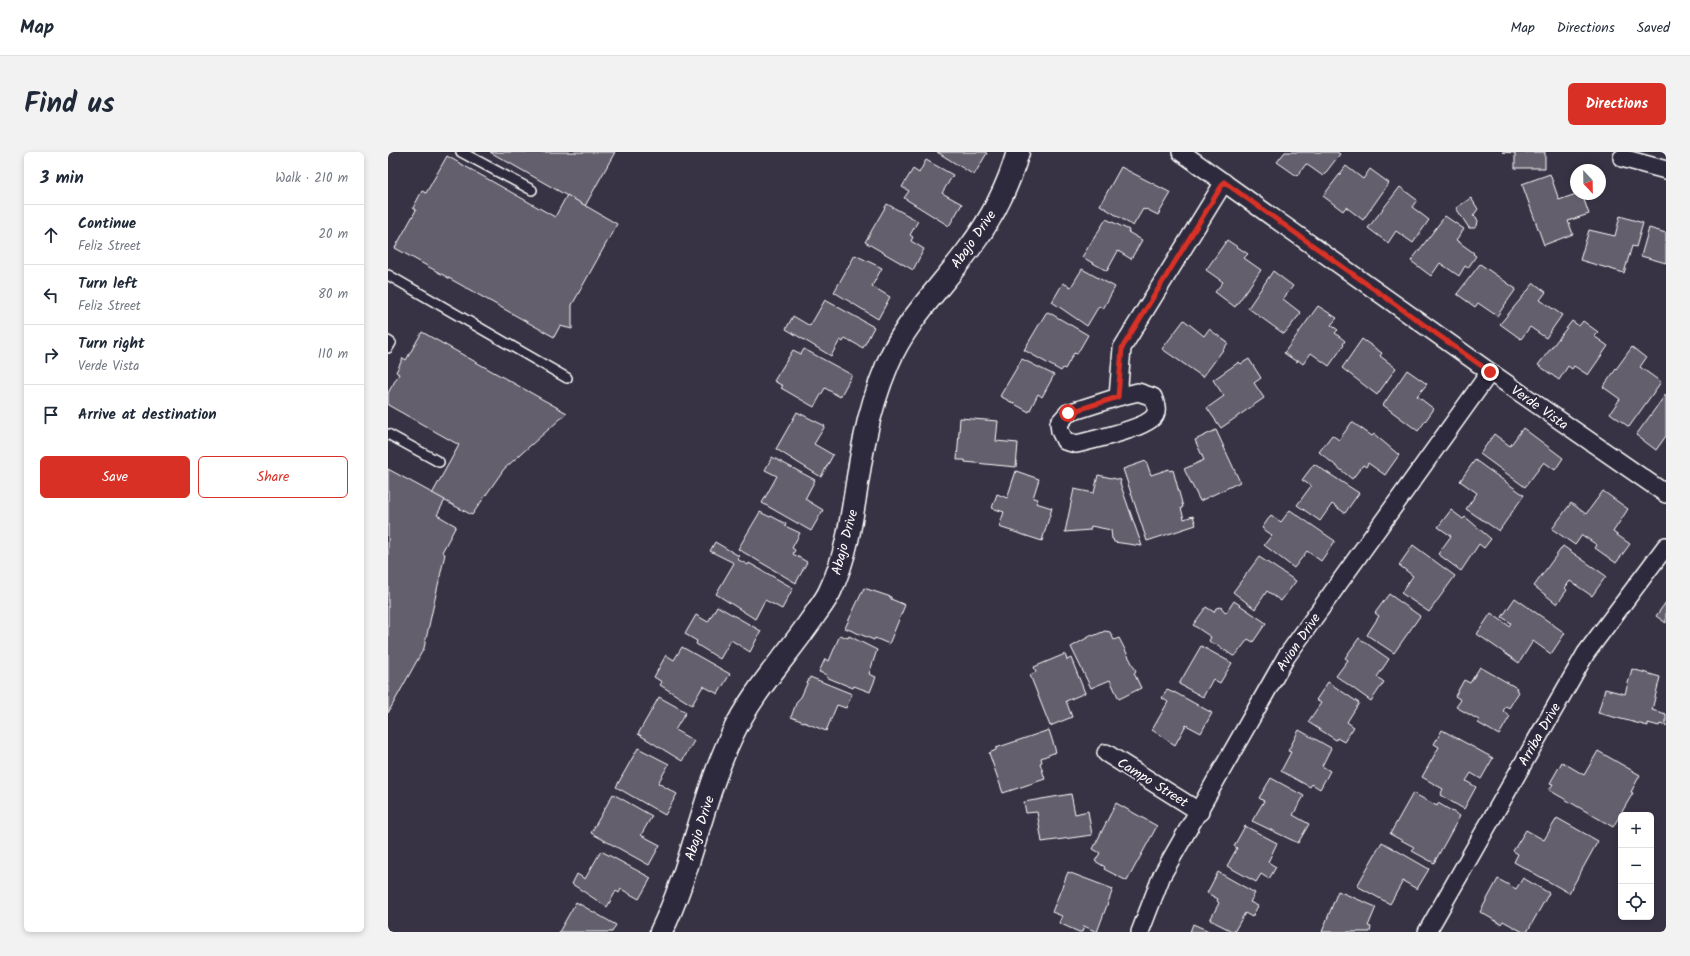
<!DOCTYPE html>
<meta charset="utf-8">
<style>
body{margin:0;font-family:Kalam,sans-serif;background:#f2f2f3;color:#1f2937}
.controls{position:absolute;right:12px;bottom:12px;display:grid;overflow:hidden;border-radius:6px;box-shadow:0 2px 6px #0003}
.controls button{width:36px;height:36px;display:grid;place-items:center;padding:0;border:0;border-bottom:1px solid #e0e1e3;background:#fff;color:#1f2937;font:20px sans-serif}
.compass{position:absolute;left:1182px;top:12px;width:36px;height:36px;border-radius:50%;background:#fff;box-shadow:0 2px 6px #0003;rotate:158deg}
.stop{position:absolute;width:12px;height:12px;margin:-9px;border:3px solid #d93025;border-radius:50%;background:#fff}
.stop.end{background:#d93025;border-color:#fff;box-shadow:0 1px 4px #0008}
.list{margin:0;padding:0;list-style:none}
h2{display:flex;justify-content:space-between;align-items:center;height:52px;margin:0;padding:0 16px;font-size:17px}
h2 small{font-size:13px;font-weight:400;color:#747a83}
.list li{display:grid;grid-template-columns:26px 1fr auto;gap:12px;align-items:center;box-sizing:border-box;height:60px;padding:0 16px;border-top:1px solid #e0e1e3}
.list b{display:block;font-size:15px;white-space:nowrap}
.list p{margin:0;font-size:13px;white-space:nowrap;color:#747a83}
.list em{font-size:13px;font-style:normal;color:#747a83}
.actions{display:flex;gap:8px;padding:12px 16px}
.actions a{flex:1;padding:9px 0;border:1px solid #d93025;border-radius:6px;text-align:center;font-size:14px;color:#d93025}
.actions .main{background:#d93025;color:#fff}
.icon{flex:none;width:22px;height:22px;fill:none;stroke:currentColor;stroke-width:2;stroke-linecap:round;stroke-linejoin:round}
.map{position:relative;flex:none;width:1278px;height:780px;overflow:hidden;border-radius:6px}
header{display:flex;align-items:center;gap:24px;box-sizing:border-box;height:56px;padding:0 20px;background:#fff;border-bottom:1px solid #e0e1e3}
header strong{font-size:19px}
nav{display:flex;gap:22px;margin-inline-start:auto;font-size:14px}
.intro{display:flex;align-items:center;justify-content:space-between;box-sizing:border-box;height:96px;padding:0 24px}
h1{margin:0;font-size:28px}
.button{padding:10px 18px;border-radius:6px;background:#d93025;color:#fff;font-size:14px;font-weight:700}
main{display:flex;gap:24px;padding:0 24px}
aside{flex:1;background:#fff;border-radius:6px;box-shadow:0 2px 6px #0003}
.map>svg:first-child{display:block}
.building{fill:#635f6d;stroke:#fff}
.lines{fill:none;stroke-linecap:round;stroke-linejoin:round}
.lane-casing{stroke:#fff;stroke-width:12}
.street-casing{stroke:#fff;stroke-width:20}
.secondary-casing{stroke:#fff;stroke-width:25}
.lane{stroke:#2f2a3d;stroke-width:9}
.street{stroke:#2f2a3d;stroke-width:17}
.secondary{stroke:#2f2a3d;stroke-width:22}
.route{stroke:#d93025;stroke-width:5}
.labels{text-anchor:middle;stroke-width:4;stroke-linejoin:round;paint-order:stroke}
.street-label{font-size:14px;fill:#fff;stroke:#2f2a3d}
</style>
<header>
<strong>Map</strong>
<nav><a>Map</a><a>Directions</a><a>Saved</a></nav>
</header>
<div class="intro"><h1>Find us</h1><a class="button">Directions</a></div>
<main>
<aside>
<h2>3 min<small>Walk · 210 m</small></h2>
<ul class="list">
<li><svg class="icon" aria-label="ahead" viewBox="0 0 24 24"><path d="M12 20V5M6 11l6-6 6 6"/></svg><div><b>Continue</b><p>Feliz Street</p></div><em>20 m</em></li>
<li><svg class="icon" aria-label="left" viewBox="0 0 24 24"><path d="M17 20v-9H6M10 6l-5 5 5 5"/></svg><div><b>Turn left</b><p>Feliz Street</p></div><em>80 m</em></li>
<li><svg class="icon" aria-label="right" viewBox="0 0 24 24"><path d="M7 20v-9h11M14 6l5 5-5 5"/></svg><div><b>Turn right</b><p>Verde Vista</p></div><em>110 m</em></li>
<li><svg class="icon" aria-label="arrive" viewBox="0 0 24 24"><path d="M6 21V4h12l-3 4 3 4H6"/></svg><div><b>Arrive at destination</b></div></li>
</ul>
<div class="actions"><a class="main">Save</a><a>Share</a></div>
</aside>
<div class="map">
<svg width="1278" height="780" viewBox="0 0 1278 780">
<rect width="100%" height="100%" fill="#373345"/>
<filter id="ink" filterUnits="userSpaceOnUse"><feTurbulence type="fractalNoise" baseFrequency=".025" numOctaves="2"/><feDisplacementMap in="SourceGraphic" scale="8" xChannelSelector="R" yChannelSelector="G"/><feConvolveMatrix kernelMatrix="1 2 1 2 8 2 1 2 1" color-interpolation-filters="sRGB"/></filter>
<g filter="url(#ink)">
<g class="building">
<path d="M102,0H227L197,54Z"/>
<path d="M549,0H597L599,1L586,23Z"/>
<path d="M897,0H949L952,2L935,24L918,12L909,24L889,10Z"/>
<path d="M1114,0H1157V16H1127V1Z"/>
<path d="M59,4L167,65L179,43L229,72L184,153V177L172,174L166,185L7,96L28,58L25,56L34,39L38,41Z"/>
<path d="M538,8L565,23L554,41L574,52L561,74L516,46L521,39L514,35L525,17L531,21Z"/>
<path d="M958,14L975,27L982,17L1001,31L975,68L958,55L955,59L935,44Z"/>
<path d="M733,15L783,41L770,63L758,57L757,58L755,57L745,74L712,53Z"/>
<path d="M1162,22L1171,48L1188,42H1194L1201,62L1180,69L1185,82L1156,93L1134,32Z"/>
<path d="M1012,35L1029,48L1024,55L1041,68L1025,91L1008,79L1000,91L980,76Z"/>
<path d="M1083,46L1090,57L1085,64L1088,65L1090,69L1089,74L1086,76H1081L1068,56Z"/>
<path d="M499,52L530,69L522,83L525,85L523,89L536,97L525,118L477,90Z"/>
<path d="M1057,64L1076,77L1068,88L1086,101L1085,102L1088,104L1080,116L1077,114L1071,124L1052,111L1043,124L1023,109Z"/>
<path d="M1232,64L1255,71L1248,95L1244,94L1236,121L1192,108L1201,78L1227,84Z"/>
<path d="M718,67L741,78L740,80L754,88L743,107L730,99L719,119L694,105Z"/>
<path d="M1261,76L1278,81V111L1253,104Z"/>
<path d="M839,88L860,102L856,106L873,118L847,155L827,140L835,130L818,118Z"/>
<path d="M467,103L494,116L484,134L502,145L490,167L446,140Z"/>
<path d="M1092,112L1128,137L1109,164L1090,151L1087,155L1069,142Z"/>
<path d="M694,117L727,135L715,157L711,154L699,174L664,150L675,131L683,135Z"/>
<path d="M885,119L905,134L895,147L913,161L896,182L860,156Z"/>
<path d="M1146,131L1158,140L1152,148L1174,163L1158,186L1142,175L1133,187L1112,172Z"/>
<path d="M437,148L486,175L475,196L457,186L455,190L452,188L443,204L398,177L405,164L422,174Z"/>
<path d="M930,154L949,166L943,173L950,178L947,181L957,189L955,192L956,193L941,214L923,201L915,212L910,208L909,210L896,201Z"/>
<path d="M660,160L700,183L689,202L686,201L677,217L675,216L673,219L636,198L658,161Z"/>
<path d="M796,168L816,184L821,177L840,191L815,225L774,197Z"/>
<path d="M1184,169L1191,174L1195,169L1210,180L1206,184L1220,194L1200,223L1186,214L1184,217L1180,214L1171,228L1150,213Z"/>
<path d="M34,180L179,261L116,317L84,363L44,342L71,293L0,253V241L11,222L8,220L15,206L18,208Z"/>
<path d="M974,187L994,201L992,204L1008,216L989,243L954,216Z"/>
<path d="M1244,195L1258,206L1252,215L1273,230L1241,275L1222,261L1232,247L1215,235Z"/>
<path d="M416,197L464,223L452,245L437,236L426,255L393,236L395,234L386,229L405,198L413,202Z"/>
<path d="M634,207L666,223L654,245L650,242L641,260L612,244Z"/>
<path d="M861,207L873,226L866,231L876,246L833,276L819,256L836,244L825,228L851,210L853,212Z"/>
<path d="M1019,218L1039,232L1029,244L1046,257L1030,279L995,253Z"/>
<path d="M1278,242V284L1268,298L1248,283Z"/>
<path d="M409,260L437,274L426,292L445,303L433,325L388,297Z"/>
<path d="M572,266L610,269L608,289L630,291L628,315L577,310V308H569Z"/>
<path d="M964,270L984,284L986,282L1011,303L997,323L980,311L978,315L975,313L964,327L931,300L944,283L951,288Z"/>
<path d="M1135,276L1175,306L1167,318L1156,310L1137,335L1092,302L1106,282L1122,294Z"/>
<path d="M828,278L852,330L812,349L796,317L816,308L807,288Z"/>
<path d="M384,305L427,328L417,347L435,358L423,379L374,351L389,324L377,318Z"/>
<path d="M1087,308L1136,343L1111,379L1078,357L1089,341L1072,329Z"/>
<path d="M758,309L763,323L781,317L782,319L785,318L795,355L793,356L796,367L805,364L808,373L759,389L735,317Z"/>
<path d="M926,312L971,341L957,361L944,352L932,369L909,353L923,334L914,328Z"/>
<path d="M0,317L57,348L49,363L68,374L54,400L57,402L36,496L0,561Z"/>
<path d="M628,319L651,327L645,346L650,347L648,351L664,356L654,389L611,375L616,360L604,356L609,342L619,346Z"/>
<path d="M710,323L733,328L732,331L754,394L726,390L725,387H724L723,378L703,374L702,378L677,380L686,337L706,341Z"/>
<path d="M1215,339L1240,357L1225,380L1242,392L1228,411L1207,396L1209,393L1194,383L1187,393L1164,377L1183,351L1198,362Z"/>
<path d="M902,358L947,389L933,409L919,399L906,416L876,393L884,383L874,376L883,363L893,370Z"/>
<path d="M1063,358L1075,367L1077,365L1081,368L1103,387L1096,396L1091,392L1073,419L1050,402L1063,384L1050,375Z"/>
<path d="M372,360L382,365L383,364L398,372L397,374L412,381L404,396L407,398L405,402L419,410L408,431L350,397Z"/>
<path d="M327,390L351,404L349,407L360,413L361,411L405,436L394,457L377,448L367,467L328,442L346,411L322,399Z"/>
<path d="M1025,393L1067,424L1041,460L1013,441L1025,424L1011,413Z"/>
<path d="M1175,394L1218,424L1204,444L1182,429L1177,436L1179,438L1169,452L1146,434Z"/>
<path d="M871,405L908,429L893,449L879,439L867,457L845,440Z"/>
<path d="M476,436L503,445V447L517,453L501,492L487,486L486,488L457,476Z"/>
<path d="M1001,442L1032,464L1006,501L979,483L991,464L987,461Z"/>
<path d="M1127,446L1177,481L1163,502L1145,489L1131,511L1089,482L1103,461L1121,474L1123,471L1114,465Z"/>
<path d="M846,449L878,471L865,490L860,487L848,503L845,504L828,492H825L821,489L823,485L805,473L818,455L826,460L828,456L833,455L838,461Z"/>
<path d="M1278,450V471L1268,464Z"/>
<path d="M329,454L373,479L362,500L343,488L332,507L308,492L309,489L297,482L308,463L320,470Z"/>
<path d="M717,479L722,480L726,488L731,486L748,519L746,521L753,536L731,547L722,528L703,536L683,495L704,483L705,484Z"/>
<path d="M452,483L460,486L461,484L489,498L481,522L488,525L482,540L466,534L465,536L438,525L439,523L431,520L437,507L441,509Z"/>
<path d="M971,486L1001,507L989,525L996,530L983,549L948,524L960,508L957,506Z"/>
<path d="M813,494L844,511L832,531L825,527L815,545L791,532Z"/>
<path d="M294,495L342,522L330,542L315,534L304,553L272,533L274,530L266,525L278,503L286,508Z"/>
<path d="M677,502L679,508L683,506L697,541L678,549L684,565L662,574L642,523L648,520L646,515Z"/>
<path d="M1092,515L1129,536L1128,538L1131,540L1121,556L1118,554L1115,559L1122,564L1111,583L1090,571L1091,568L1068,555L1073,548L1067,544L1076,528L1082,531Z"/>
<path d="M1244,517L1272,525L1264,558L1278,562V574L1272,572L1271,574L1260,571V574L1210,561L1217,537L1237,542Z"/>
<path d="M422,525L464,542L458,556L449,553L438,579L403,565L409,549L413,545Z"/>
<path d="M940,530L971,551L959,570L966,575L956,590L949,586L948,588L920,570L933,551L928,548Z"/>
<path d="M779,538L786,541V540L824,561L813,581L798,573L787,593L764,578L780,550L774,546Z"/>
<path d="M271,545L298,560L287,578L306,589L294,609L250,582Z"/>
<path d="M661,578L668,600L653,606L654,610L652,611L657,627L615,641L601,601L608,598V596Z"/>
<path d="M911,578L943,596L934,614L942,619L932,637L924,632L922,635L893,619L903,600L900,599Z"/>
<path d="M1054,578L1105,606L1093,627L1083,621L1078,629L1088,635L1076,657L1052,643L1055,637L1034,625L1051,595L1046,592Z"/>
<path d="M250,596L281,612L270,631L289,642L277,663L228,635Z"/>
<path d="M1210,599L1252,623L1243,640L1245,641L1225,675L1161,638L1165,632L1162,631L1174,610L1196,623Z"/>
<path d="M883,626L916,644L905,663L921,672L910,691L864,669L876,649L871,646Z"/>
<path d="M1025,641L1049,654L1050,651L1072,664L1046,711L1024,699L1026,695L1002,682Z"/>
<path d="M225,642L264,664L253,683L272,693L261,713L203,681Z"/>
<path d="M683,642L687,662L700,659L704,683L654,690L649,660L638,661L636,650Z"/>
<path d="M728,651L769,674L739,729L716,717L717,715L707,709L712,701L705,697Z"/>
<path d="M1169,666L1210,689L1181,741L1126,710L1130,702L1125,699L1138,678L1156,688Z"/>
<path d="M857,674L889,691L880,710L888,715L881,727L873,722L868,730L839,714L849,696L846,694Z"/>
<path d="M994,690L1041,717L1029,737L1015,729L1002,752L969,734Z"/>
<path d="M213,699L263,726L251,747L233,737L231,741L228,739L219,755L184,732L189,722L197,727Z"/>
<path d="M680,720L725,737L709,780L696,774L694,780H691L671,771L674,764L664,760Z"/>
<path d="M830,720L867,741L862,750L870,754L864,765L857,761L846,780L822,768L831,751L829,749L830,747L819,741Z"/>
<path d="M1135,726L1161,741L1139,780H1135L1115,769L1113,772L1092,760L1110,727L1128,737Z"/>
<path d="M950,739L988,755L980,774L983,775L982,780H934Z"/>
<path d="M188,750L228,773L224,780H171Z"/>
<path d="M805,772L823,780H802Z"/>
</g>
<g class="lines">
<defs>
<g id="lane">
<path d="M73,0L144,38"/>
<path d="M0,123L179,226"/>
<path d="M0,189L3,191L0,196"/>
<path d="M0,282L51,310"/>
</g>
<g id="street">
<path d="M793,0L1102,220L1278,342"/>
<path d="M1234,6L1278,18"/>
<path d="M730,245L750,240L765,245C767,250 770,257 767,263C760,276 704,288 688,292L677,289L672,279L671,271L680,261L730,245L734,196L836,30"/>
<path d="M718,601L812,660"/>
<path d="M752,780L774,723L898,505L1102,220"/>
<path d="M1039,780L1198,501L1278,394"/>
</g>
<path id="secondary" d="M273,780C304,717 314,646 344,583C365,538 401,502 428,461C433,454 439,446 442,439C465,391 466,336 477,286C482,260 490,235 500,211C518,168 554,134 581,97C603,68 620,35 630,0"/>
</defs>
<use href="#lane" class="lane-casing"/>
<use href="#street" class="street-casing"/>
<use href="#secondary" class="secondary-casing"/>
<use href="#lane" class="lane"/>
<use href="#street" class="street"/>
<use href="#secondary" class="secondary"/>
</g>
</g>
<g class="lines" filter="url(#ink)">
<path class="route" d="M680,261L730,245L734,196L836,30L1102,220"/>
</g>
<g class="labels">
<g class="street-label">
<text transform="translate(585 87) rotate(-55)" y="5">Abajo Drive</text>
<text transform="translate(1152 255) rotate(35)" y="5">Verde Vista</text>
<text transform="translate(456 390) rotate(-75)" y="5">Abajo Drive</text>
<text transform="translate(910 490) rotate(-56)" y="5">Avion Drive</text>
<text transform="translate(1151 582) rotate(-60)" y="5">Arriba Drive</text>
<text transform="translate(765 630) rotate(32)" y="5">Campo Street</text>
<text transform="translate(311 676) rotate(-72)" y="5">Abajo Drive</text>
</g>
</g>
</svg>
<div class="controls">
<button>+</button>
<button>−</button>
<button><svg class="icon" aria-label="locate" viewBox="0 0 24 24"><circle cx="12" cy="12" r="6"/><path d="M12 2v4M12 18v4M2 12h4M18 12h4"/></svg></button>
</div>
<svg class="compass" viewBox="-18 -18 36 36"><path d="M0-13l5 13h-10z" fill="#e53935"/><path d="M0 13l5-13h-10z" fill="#747a83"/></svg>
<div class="stop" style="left:680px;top:261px"></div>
<div class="stop end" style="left:1102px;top:220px"></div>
</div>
</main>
